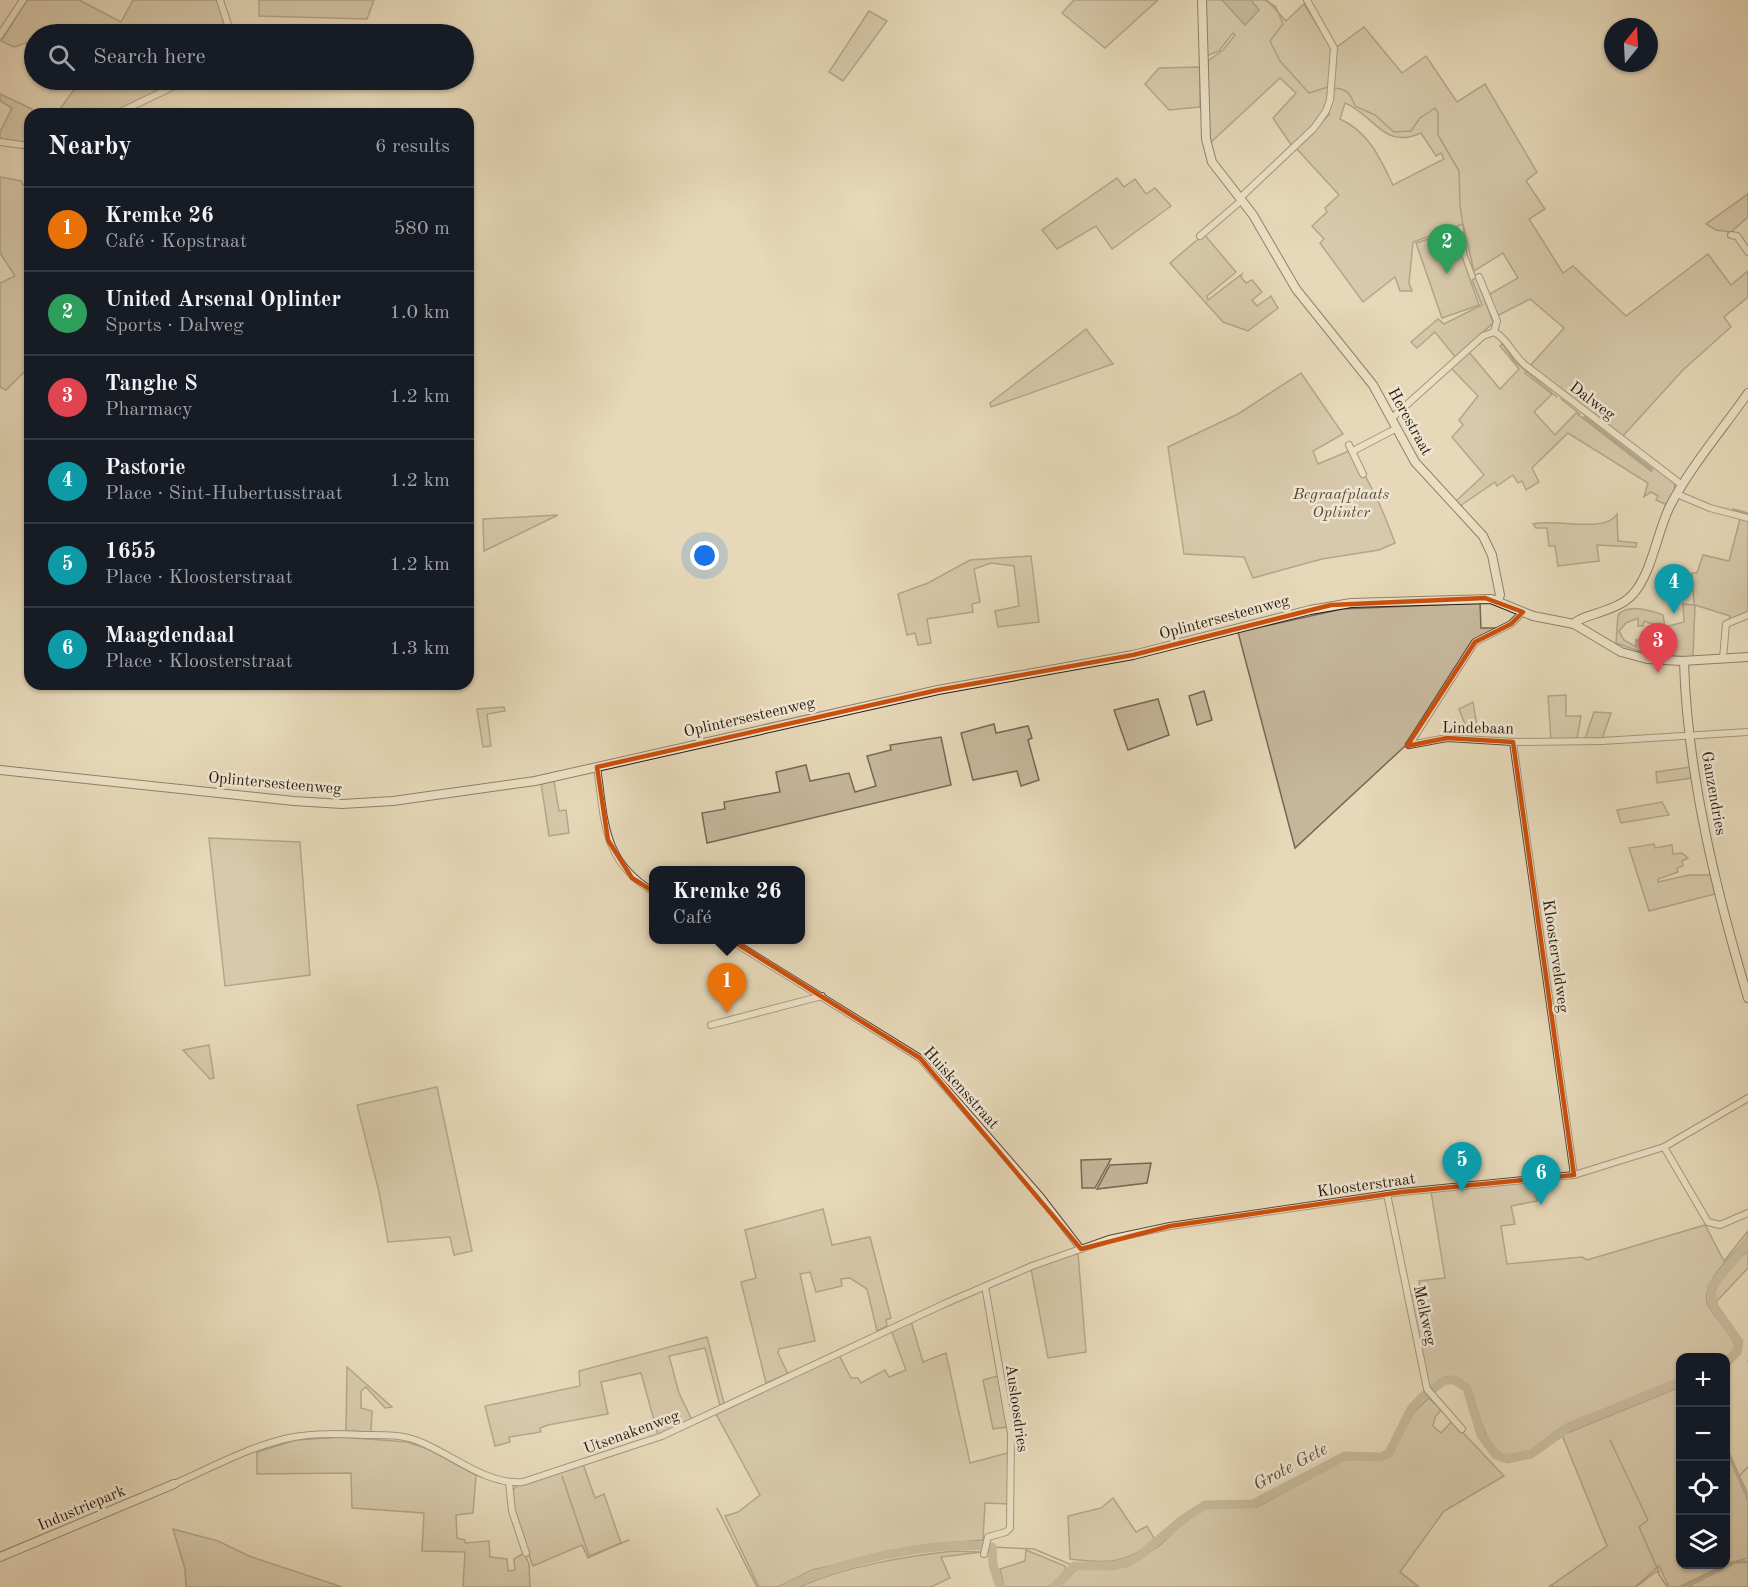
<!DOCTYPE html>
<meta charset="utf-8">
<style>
body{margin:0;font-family:"Old Standard TT",serif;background:#20242c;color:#f1f3f6}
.controls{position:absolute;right:18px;bottom:18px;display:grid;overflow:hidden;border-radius:12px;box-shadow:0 2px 4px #0004}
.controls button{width:54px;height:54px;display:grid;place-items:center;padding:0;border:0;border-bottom:2px solid #363941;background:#171b24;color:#f1f3f6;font:30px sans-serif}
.compass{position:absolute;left:1604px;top:18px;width:54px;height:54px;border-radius:50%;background:#171b24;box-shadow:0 2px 4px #0004;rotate:18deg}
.you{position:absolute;left:705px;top:556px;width:21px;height:21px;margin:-15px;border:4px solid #fff;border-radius:50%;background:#1a73e8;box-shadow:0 0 0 9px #1a73e833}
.badge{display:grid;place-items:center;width:39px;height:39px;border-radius:50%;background:#c59692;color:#fff;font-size:20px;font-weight:700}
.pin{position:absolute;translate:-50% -50px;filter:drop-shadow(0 2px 3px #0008)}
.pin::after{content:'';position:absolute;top:32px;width:21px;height:18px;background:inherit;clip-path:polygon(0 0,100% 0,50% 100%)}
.popup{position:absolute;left:649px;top:866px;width:156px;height:78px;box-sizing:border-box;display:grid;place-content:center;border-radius:12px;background:#171b24;filter:drop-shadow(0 2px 4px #0005);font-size:20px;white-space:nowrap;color:#9ea1a6}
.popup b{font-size:22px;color:#f1f3f6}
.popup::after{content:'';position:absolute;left:50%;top:100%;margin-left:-12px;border:12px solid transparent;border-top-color:#171b24}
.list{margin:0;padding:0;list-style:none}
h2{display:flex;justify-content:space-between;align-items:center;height:78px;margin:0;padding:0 24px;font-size:26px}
h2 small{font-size:20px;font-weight:400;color:#9ea1a6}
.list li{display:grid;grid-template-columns:39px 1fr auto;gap:18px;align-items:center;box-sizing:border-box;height:84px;padding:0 24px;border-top:2px solid #363941}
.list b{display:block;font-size:22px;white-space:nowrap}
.list p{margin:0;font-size:20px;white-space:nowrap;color:#9ea1a6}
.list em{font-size:20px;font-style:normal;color:#9ea1a6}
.icon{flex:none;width:33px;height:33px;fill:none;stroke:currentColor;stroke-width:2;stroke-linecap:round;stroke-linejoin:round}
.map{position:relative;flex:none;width:1748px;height:1587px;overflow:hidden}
.search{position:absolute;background:#171b24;box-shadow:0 2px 4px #0004;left:24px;top:24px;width:450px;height:66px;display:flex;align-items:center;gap:15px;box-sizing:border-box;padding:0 21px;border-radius:33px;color:#9ea1a6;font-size:22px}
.panel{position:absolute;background:#171b24;box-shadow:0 2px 4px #0004;left:24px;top:108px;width:450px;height:582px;border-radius:18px}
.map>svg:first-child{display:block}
.green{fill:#c6b79c;stroke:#766856;stroke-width:1.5;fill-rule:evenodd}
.water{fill:#a5977f;stroke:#736453;stroke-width:1.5}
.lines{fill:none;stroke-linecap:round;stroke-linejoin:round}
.stream{stroke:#736453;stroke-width:1.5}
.river{stroke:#a5977f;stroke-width:9}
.street-casing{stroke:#57483b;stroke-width:8}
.secondary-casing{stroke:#271811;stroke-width:10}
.street{stroke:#efe6d1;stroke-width:6}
.secondary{stroke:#efe6d1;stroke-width:8}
.marked{fill:none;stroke:#cb4f0d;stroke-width:4.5;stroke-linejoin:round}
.labels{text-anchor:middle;stroke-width:5;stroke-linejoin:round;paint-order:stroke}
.street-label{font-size:16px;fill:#271811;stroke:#efe6d1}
.park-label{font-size:16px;font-style:italic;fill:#57483b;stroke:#efe6d1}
.water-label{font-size:18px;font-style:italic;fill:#594b3d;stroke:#efe6d1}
</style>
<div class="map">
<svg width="1748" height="1587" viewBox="0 0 1748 1587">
<rect width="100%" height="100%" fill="#e6d8b8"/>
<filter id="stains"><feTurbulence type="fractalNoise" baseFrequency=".00333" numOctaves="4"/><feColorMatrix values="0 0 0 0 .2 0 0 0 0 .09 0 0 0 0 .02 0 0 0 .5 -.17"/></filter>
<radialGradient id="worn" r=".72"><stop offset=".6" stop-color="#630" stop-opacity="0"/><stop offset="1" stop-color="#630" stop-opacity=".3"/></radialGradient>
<g class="green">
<path d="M27,0H79L121,22L133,0H217L228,34H34V45L29,42L14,47L1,41Z"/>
<path d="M259,0H374L367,19L259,16Z"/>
<path d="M1074,0H1158L1105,48L1062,13Z"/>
<path d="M1206,0H1222L1245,25L1259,10L1251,0H1267L1286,21L1304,4L1332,48L1328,100L1319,121L1292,146L1273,118L1296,93L1280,78L1209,144L1208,61L1223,50L1235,35L1233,33L1219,51L1207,56Z"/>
<path d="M869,11L887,21L843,81L829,72Z"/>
<path d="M1364,27L1402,73L1426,56L1457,102L1485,84L1537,172L1526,181L1545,209L1529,219L1563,273L1573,266L1626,316L1708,254L1731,285L1748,271V297L1724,317L1731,327L1683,370L1622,437L1530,366L1564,328L1530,299L1497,316L1488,295L1518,278L1503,253L1474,271L1463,224L1413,242L1409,283L1412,291H1400L1395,277L1363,302L1320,243L1324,239L1312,226L1327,212L1325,208L1339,195L1296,148L1329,115L1337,47ZM1345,103C1376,116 1383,150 1421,133L1436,156L1441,153L1444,159L1393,185C1380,158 1369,132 1340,119Z"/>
<path d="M1200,67V107L1169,110L1145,84L1159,68Z"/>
<path d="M81,80H157L164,88L110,114H63L60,109Z"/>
<path d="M0,94L32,109L28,143L0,140V132L12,108L0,101Z"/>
<path d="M0,177L21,181L23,185L30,181V366L6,390L0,387V283L15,276L0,253Z"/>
<path d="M1117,178L1124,187L1135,179L1146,194L1155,188L1171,206L1112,249L1096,226L1057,249L1042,230Z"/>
<path d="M1748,194V217L1731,232L1716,230L1706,224Z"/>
<path d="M1453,231L1479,305L1442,318L1416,243Z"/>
<path d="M1204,234L1236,272L1207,296L1208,300L1242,274L1241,277L1246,283L1252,280L1262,292L1252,300L1257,306L1271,296L1278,308L1248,331L1223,322L1170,263Z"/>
<path d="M1477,277L1495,321L1456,358L1435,332L1417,348L1411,342L1438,319L1444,324L1482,305L1472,280Z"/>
<path d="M1086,329L1113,364L991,407L990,403Z"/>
<path d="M1503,344L1517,362L1558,394L1527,371L1525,373L1552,394L1534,412L1555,435L1576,413L1651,471L1652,469L1585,417L1586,415L1674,482L1675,489L1667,505L1656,500L1658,496L1651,492L1644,497L1648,483L1568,433L1532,468L1539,482L1526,490L1522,481L1518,483L1513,475L1497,486L1495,482L1460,506L1456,501L1484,475L1452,437L1463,425L1459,420L1478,396L1451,368L1469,352L1500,389L1519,369L1500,346Z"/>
<path d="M1301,373L1343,434L1313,451L1318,464L1349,451C1370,480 1383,510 1395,543L1379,550L1322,559L1253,578L1244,557L1184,554L1168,447L1238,414Z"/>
<path d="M1617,514L1618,541L1637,543L1636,547L1597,545L1599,561L1558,566L1555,546H1549L1547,528H1536L1533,524C1554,518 1606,534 1617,514Z"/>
<path d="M558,515L484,551L483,519Z"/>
<path d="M1740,519L1748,521V614L1729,621L1730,616L1695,605L1693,657L1650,655L1616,643L1618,615C1628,603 1650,610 1663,615L1665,627L1684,622L1683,604L1694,605L1692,573H1697L1703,555L1729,561ZM1638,618V626H1643L1644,621L1655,625V630L1659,633L1654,638V644L1642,645V640H1636V647L1624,640L1619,631L1626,623Z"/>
<path d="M1031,556L1039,622L998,627L995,611L1019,606L1014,566L991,563L974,569L980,602L972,604L973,612L927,619L931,643L918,645L915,633L907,635L898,594L928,583L970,560Z"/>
<path d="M1480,603L1481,628H1501L1473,642L1405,746L1295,848L1238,632L1342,609Z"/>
<path d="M1204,691L1212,720L1197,725L1189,696Z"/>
<path d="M1566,695V716H1581L1577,739L1551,740L1548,696Z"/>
<path d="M1158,699L1169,735L1128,750L1114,710Z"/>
<path d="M1473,702L1479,738L1470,737L1459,709Z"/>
<path d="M504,707L505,711L487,714L491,746L483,747L477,709Z"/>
<path d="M1594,712L1611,713L1602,739H1585Z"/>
<path d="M994,724L996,733L1028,726L1032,738L1028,740L1039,780L1021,786L1017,771L973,780L961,733Z"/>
<path d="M941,737L951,785L707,843L702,813L725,809L724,802L780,792L776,772L806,765L810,781L849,773L855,792L876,786L867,756L891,750L890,745Z"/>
<path d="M1690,767L1692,778L1657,783L1656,772Z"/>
<path d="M554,781L559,811L566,810L569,833L549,836L541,783Z"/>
<path d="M1662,802L1669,815L1621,823L1617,810Z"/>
<path d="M209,838L300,842L310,975L225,986Z"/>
<path d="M1654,844L1655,848L1672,845L1673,854L1682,853L1688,858L1682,861L1683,866L1677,868L1678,872L1658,879V882L1689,875H1711L1715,894L1649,911L1629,848Z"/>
<path d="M209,1045L214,1078L210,1079L183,1050Z"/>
<path d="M437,1087L472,1251L454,1255L450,1237L388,1242L379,1192L357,1105Z"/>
<path d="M1111,1159L1095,1188H1082L1081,1160Z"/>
<path d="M1151,1163L1147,1183L1097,1189L1110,1165Z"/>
<path d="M1533,1182L1537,1201L1511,1206L1515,1224L1501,1226L1507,1264L1582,1257L1587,1260L1705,1225L1724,1261L1748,1231V1237C1735,1253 1696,1285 1709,1307C1718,1320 1729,1332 1736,1346C1729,1365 1699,1358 1680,1358V1378C1657,1388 1633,1398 1608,1408C1592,1414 1573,1420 1558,1430C1543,1439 1527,1462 1507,1456C1467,1444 1486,1346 1429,1388L1410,1296L1421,1294L1419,1281L1445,1278L1431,1192Z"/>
<path d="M823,1209L832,1245L870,1237L891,1318L886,1320L887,1326L877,1331L867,1289L850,1278L841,1279L842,1286L816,1292L810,1272L800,1274L815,1341L779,1349L778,1353L788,1374L766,1383L741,1282L756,1278L745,1230Z"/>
<path d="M1748,1250V1268L1717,1301V1304C1707,1283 1735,1265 1748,1250Z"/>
<path d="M1078,1253L1086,1352L1048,1358L1031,1269Z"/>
<path d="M911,1321L923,1362L946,1353L970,1463L1011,1452L1010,1504L985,1503L983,1540L934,1544L876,1555L812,1570L778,1587H759L725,1516L738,1512L760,1495L716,1414L839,1355L851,1378H858L861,1383L885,1370L889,1377L906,1370L891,1330Z"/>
<path d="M707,1337L724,1403L720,1406L705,1348L669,1356L679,1393L692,1420L658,1435L641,1373L601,1382L608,1414L548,1425L540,1428L541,1432L509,1437L510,1442L495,1446L485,1406L580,1386L579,1371Z"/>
<path d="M347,1367L392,1407L385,1408L366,1387L361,1391V1408L372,1411L371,1432L346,1431Z"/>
<path d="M998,1376L1007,1427L993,1429L983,1380Z"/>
<path d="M1680,1387V1564L1724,1565L1679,1587H1669L1659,1566L1635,1587H1549L1607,1546L1562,1435Z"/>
<path d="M1429,1398L1441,1410L1435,1417L1433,1426L1441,1433L1452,1421L1504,1476L1444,1511L1400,1572L1419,1587H1059L1077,1569H1115L1128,1565L1159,1546L1183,1523L1206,1508L1257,1507L1342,1461C1357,1455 1372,1463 1388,1458L1415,1411Z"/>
<path d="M342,1437L407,1442L428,1449L476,1475L473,1513L456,1515L457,1538L465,1540V1543L489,1541L490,1557L507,1559L508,1571L515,1570L514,1559L524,1553L529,1564L530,1587H463L465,1552L422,1551L424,1513L352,1508L351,1473L257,1474V1452L296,1440Z"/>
<path d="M1726,1450L1748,1500V1558L1726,1564Z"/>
<path d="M583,1464L595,1498L604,1494L621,1543L588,1558L582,1545L533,1566L516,1519L512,1491L517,1486Z"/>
<path d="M1113,1498L1136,1532L1147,1526L1155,1540C1127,1564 1106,1564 1070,1559L1068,1516L1101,1508Z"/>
<path d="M173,1529L218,1541L249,1556L342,1587H186L185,1569Z"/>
<path d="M1026,1550L1065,1566V1574L1048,1587H1004L1000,1569L1025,1561Z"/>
<path d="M953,1551L982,1552L941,1557L950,1578L931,1587H799C847,1566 901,1557 953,1551Z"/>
<path d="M1748,1562V1587H1687L1735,1563Z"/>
</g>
<path class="water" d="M1222,0H1251L1259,10L1245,25Z"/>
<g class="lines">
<g class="stream">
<path d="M1265,0L1276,7L1283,24L1270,41L1280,61L1309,93L1328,87"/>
<path d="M1332,88C1347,88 1350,93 1355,106L1375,115L1394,132L1411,131L1420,118L1435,108L1438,113V135L1459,171L1460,205L1467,254L1493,322"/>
<path d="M1499,338L1514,361L1557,397"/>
<path d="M1561,399L1580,414"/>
<path d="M1583,417L1652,470"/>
<path d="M1733,509L1748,513"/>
<path d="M1748,1360V1361"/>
<path d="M1610,1440L1648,1520L1639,1527L1659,1572"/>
<path d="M1726,1446L1748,1495"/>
<path d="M1740,1475L1748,1467"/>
<path d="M562,1476L589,1556L629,1540"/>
<path d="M717,1508L757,1587"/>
<path d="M992,1547L1034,1549L1074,1566"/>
<path d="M1549,1587L1551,1585L1554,1587"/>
<path d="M1636,1587L1657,1571L1667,1587"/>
<path d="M1683,1587L1733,1562L1748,1561"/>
</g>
<g class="river">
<path d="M1726,1363L1737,1352L1739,1342L1713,1305L1711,1287L1748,1243"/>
<path d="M787,1587C841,1561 933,1540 992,1547L993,1565L1000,1587"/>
<path d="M1054,1587L1074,1566H1111L1126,1563L1138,1557L1182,1520L1205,1505L1253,1504L1345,1456L1381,1457L1389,1453L1411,1409L1422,1397L1445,1380H1455L1467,1388L1481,1435L1496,1455L1507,1459L1531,1454L1569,1427L1680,1382"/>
</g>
<defs>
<g id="street">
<path d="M220,0L231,34"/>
<path d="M0,35L23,0"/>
<path d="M116,114L187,80"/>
<path d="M0,142L30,146"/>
<path d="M1240,198L1314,128L1326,111L1330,100L1334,48L1307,0"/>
<path d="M1731,235L1737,236L1748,252"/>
<path d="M1200,236L1242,200"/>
<path d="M1479,277L1497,321L1494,332"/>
<path d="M1392,418L1483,336L1494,332C1507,338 1513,355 1525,365L1682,485"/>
<path d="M1349,445L1363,474"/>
<path d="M1353,451L1397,428"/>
<path d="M1677,494L1710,508L1748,518"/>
<path d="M1723,658L1726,624L1748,615"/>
<path d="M1513,742L1574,1175"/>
<path d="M1409,745L1447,738L1513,742L1602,741L1748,732"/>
<path d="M1409,745L1475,642L1511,624L1523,612"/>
<path d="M597,767C605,821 602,861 654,892"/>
<path d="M730,940L920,1058L1041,1197L1081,1249"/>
<path d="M711,1025L822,996"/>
<path d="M1664,1147L1708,1222L1720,1225L1748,1213"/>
<path d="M1387,1194L1427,1389L1462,1429"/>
<path d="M509,1483L512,1511L526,1553"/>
<path d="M174,1484C213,1467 252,1445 294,1437C317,1433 340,1434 363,1435C381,1435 401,1434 418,1441C452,1454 485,1485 523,1482L662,1436L944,1304L1032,1266L1109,1239L1170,1226L1402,1192L1574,1175L1664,1147L1748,1098"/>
<path d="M984,1554L988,1537L1006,1532L1010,1528L1011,1434L985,1286"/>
</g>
<g id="secondary">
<path d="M1202,0L1206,139L1212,162L1253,215L1296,289L1373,385L1415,462L1483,536L1492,555L1500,595L1498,600"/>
<path d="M1574,624C1579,615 1618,612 1633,594C1652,573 1657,532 1670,506C1691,466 1722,430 1748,393"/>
<path d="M1684,661C1687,773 1716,891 1748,998"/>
<path d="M0,770L294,801L342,804L393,801L535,781L938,690L1133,655L1310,610L1351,603L1491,599L1533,616L1574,624L1621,652L1647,659L1682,661L1748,657"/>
<path d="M0,1557L174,1484"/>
</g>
</defs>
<use href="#street" class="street-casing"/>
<use href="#secondary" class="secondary-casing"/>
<use href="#street" class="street"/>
<use href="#secondary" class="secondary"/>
</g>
<path d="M0 0H1748V1587H0ZM1485,598L1523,612L1511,624L1475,642L1407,746L1447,738L1513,742L1574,1175L1402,1192L1170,1226L1081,1249L920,1058L632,878L608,840L597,767L938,690L1133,655L1331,605Z" fill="#e6d8b8" fill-opacity=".55" fill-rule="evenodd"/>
<path class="marked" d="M1485,598L1523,612L1511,624L1475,642L1407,746L1447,738L1513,742L1574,1175L1402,1192L1170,1226L1081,1249L920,1058L632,878L608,840L597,767L938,690L1133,655L1331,605Z"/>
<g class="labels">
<g class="street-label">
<text transform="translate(1593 400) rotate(37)" y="6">Dalweg</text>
<text transform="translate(1411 421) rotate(61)" y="6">Herestraat</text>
<text transform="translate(1224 616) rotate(-15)" y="6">Oplintersesteenweg</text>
<text transform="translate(749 716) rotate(-13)" y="6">Oplintersesteenweg</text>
<text transform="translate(1478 727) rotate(1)" y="6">Lindebaan</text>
<text transform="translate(275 782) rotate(5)" y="6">Oplintersesteenweg</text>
<text transform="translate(1715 793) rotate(80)" y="6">Ganzendries</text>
<text transform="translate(1557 956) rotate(82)" y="6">Kloosterveldweg</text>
<text transform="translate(962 1087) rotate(48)" y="6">Huiskensstraat</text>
<text transform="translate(1366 1184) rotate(-8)" y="6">Kloosterstraat</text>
<text transform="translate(1426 1315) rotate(78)" y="6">Melkweg</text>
<text transform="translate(1018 1408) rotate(82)" y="6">Ausloosdries</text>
<text transform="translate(631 1431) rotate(-20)" y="6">Utsenakenweg</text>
<text transform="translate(81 1507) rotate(-23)" y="6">Industriepark</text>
</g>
<g class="park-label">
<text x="1341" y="499">Begraafplaats<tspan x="1341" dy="18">Oplinter</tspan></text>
</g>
<g class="water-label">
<text transform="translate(1290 1466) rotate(-28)" y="6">Grote Gete</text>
</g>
</g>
<rect width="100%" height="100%" filter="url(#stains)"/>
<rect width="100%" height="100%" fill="url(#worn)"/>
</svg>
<div class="controls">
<button>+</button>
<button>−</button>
<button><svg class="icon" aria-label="locate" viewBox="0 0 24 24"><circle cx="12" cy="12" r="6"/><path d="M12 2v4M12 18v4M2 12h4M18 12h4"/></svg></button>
<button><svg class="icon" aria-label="layers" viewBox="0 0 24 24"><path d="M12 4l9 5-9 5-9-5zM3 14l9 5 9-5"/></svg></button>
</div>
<svg class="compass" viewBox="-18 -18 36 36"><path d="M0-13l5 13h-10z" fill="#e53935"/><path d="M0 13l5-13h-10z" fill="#9ea1a6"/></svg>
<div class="you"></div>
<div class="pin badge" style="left:727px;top:1013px;background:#e8710a">1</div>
<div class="popup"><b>Kremke 26</b>Café</div>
<div class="pin badge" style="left:1447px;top:274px;background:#2e9e5b">2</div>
<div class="pin badge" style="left:1658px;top:673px;background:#e0444e">3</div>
<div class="pin badge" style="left:1674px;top:614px;background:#0f9aa8">4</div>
<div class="pin badge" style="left:1462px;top:1192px;background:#0f9aa8">5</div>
<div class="pin badge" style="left:1541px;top:1205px;background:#0f9aa8">6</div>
<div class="search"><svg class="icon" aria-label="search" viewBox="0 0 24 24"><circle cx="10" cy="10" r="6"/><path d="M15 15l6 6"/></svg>Search here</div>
<section class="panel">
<h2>Nearby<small>6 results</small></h2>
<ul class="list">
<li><span class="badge" style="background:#e8710a">1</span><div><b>Kremke 26</b><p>Café · Kopstraat</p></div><em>580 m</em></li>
<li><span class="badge" style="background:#2e9e5b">2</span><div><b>United Arsenal Oplinter</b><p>Sports · Dalweg</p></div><em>1.0 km</em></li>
<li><span class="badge" style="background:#e0444e">3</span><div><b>Tanghe S</b><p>Pharmacy</p></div><em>1.2 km</em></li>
<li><span class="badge" style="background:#0f9aa8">4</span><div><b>Pastorie</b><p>Place · Sint-Hubertusstraat</p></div><em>1.2 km</em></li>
<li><span class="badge" style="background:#0f9aa8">5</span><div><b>1655</b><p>Place · Kloosterstraat</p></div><em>1.2 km</em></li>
<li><span class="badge" style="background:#0f9aa8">6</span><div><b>Maagdendaal</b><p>Place · Kloosterstraat</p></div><em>1.3 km</em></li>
</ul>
</section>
</div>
